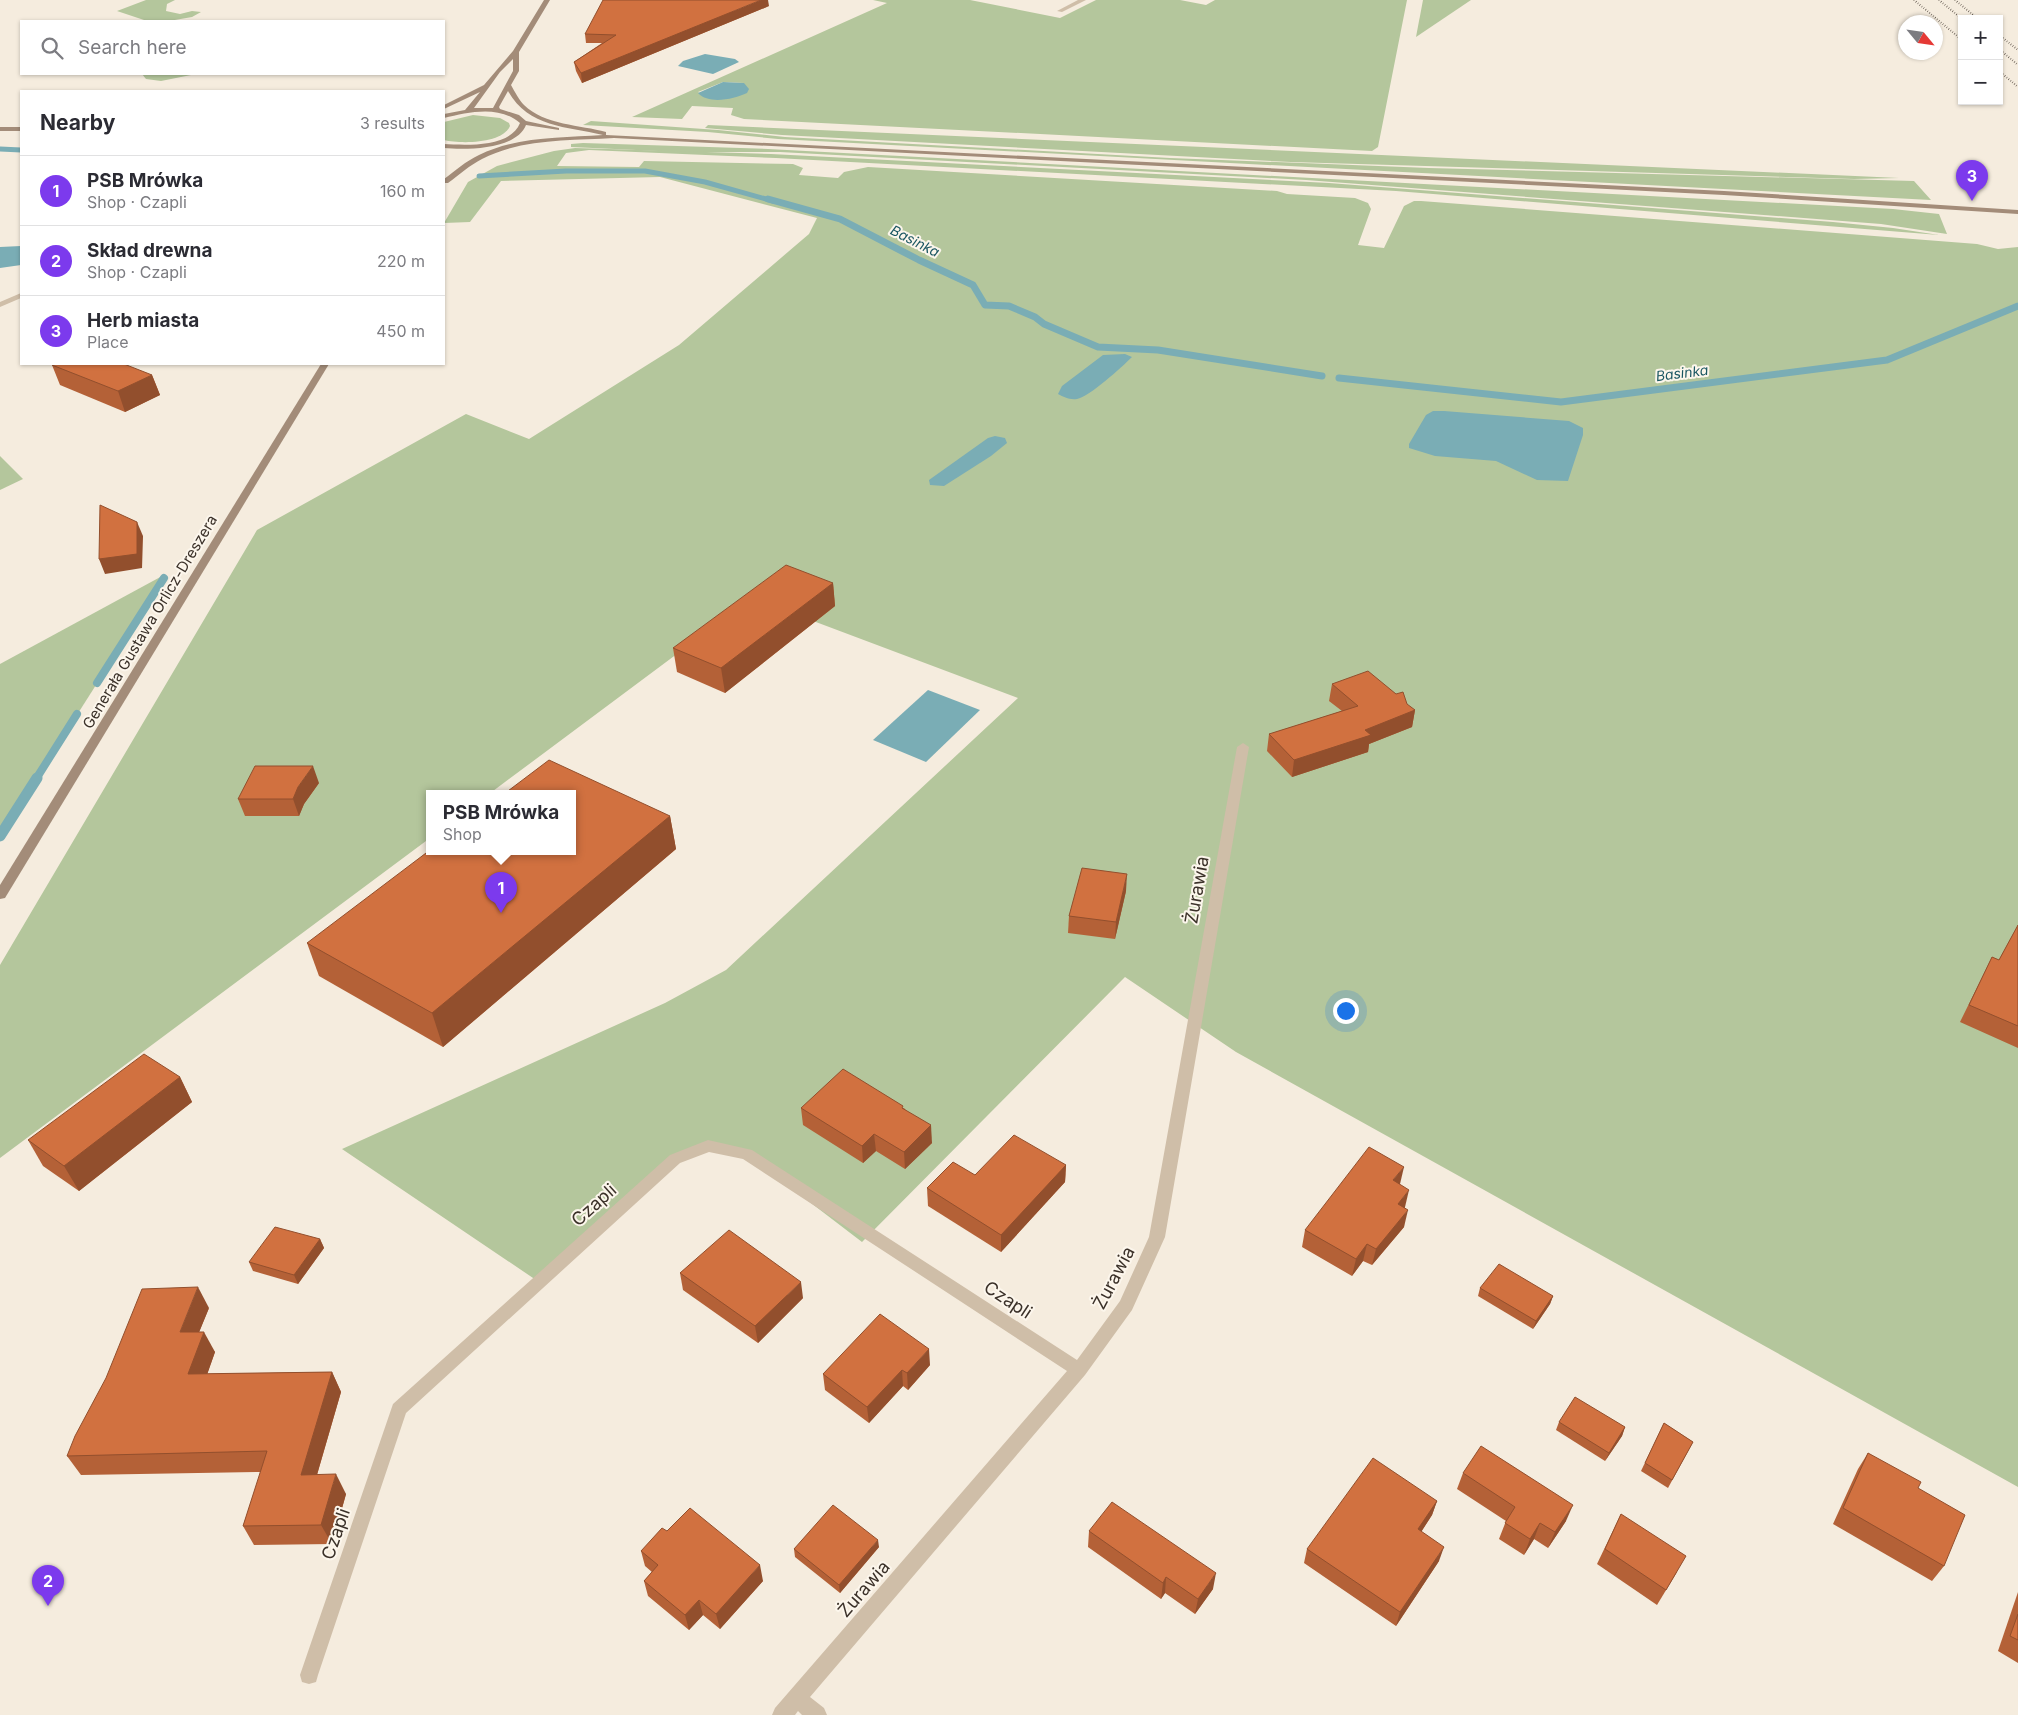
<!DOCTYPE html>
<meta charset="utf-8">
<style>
body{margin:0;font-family:Inter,sans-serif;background:#f2f2f3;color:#2b2b33}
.controls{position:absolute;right:15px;top:15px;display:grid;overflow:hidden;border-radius:0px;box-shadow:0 1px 4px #0004}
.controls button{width:45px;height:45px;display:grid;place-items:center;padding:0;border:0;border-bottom:1px solid #e1e1e2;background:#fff;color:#2b2b33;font:25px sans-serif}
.compass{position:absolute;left:1898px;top:15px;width:45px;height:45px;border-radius:50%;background:#fff;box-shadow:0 1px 4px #0004;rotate:119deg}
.you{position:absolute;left:1345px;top:1010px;width:18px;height:18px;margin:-12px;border:4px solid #fff;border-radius:50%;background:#1a73e8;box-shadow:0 0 0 8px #1a73e833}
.badge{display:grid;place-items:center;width:32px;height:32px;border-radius:50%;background:#7c3aed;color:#fff;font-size:16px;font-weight:700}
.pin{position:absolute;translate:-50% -41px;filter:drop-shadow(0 1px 2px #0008)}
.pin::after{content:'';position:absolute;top:26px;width:18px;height:15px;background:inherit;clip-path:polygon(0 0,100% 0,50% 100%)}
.popup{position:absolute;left:426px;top:790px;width:150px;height:65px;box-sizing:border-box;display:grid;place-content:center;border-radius:0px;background:#fff;filter:drop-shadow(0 1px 4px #0005);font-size:16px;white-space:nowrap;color:#7c7c81}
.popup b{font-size:19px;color:#2b2b33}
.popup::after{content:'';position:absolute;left:50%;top:100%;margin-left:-10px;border:10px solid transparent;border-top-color:#fff}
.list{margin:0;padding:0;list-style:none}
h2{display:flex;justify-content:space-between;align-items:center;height:65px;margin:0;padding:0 20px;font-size:21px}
h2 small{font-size:16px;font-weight:400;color:#7c7c81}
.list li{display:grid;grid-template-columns:32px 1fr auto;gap:15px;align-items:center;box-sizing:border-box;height:70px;padding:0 20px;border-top:1px solid #e1e1e2}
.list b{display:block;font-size:19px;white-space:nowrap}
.list p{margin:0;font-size:16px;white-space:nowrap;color:#7c7c81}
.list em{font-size:16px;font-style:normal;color:#7c7c81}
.icon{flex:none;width:28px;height:28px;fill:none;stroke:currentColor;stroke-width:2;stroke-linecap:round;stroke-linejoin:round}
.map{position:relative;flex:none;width:2018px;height:1715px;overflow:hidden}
.search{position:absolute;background:#fff;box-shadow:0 1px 4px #0004;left:20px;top:20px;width:425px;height:55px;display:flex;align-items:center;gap:12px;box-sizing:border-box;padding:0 18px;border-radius:0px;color:#7c7c81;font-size:19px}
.panel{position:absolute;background:#fff;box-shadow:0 1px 4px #0004;left:20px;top:90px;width:425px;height:275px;border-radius:0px}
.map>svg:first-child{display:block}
.green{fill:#b4c69c;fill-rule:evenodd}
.water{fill:#7aadb5}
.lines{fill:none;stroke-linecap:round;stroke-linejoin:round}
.stream-far3{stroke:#7aadb5;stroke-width:5}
.stream-far2{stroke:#7aadb5;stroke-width:7}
.stream-far1{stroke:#7aadb5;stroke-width:8}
.stream{stroke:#7aadb5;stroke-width:11}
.street{fill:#cfbea8;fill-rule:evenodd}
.secondary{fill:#a38c79;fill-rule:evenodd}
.rail{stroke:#3b3129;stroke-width:2;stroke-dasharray:0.5 2;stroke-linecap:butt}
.wall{fill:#b46137}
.shaded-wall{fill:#924f2d}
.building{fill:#d17140;stroke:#924f2d}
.labels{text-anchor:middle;stroke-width:4;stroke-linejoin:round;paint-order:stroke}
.far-water-label{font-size:14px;font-style:italic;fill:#1a5662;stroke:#fcf6ec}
.street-label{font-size:15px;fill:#3b3129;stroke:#fcf6ec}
.near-street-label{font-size:18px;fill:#3b3129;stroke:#fcf6ec}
</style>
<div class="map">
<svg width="2018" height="1715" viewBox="0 0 2018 1715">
<rect width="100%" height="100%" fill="#f5ecde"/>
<g class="green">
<path d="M146,0H175L167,4L166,11L180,14L192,11L201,12L192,17L169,21L144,20L117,11Z"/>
<path d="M873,0H970L1060,18L1096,0H1180L1206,5L1215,0H1407L1378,147L1372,151L744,119L731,115L733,108L692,106L682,119L632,117L887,3ZM723,82L744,83C728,92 715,105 698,92Z"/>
<path d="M1423,0H1471L1416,37Z"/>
<path d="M142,74H196L161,81L146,79Z"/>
<path d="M473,115L500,118L509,123L510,126C502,144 460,144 444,140V122Z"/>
<path d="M591,121L718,130L785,137L1170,158L1429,168L1914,181L1931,200L778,139L708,132L583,125Z"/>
<path d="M708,125L1899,178L1854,179L1291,162L782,135L705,128Z"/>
<path d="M583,143L768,149L1893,209L1939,214L1947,234L1881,224L1306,180L780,152H680L571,147V144Z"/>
<path d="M575,148L771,154L1329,183L1833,222L1893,228L1939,235L1396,191L776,158L589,150L566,153L557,166L639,167L644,161L793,164L803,168L799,175L838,178L844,172L868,167L1277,191L1287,194L1355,198L1368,203L1371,209L1358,245L1384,248L1404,206L1414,201H1421L1977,244L1998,249L2018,247V1487L1236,1052L1125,977L862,1242L747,1154L708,1146L675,1159L539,1282L342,1149L665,1003L726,970L1018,698L752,598L489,794H430V838L0,1158V965L257,530L466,414L529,439L679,345L809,234L817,218L660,177L501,181L470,222L444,223L468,182L497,166L554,151Z"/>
<path d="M0,456L23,479L0,490Z"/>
<path d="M164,575V578L0,836V664Z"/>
</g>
<g class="water">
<path d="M705,54L735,59L739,62L713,74L678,66L683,61Z"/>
<path d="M723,82L744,83L749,89L747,93C734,99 709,105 698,93Z"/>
<path d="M21,246V265L0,268V247Z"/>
<path d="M1125,354L1132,357C1122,367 1089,397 1077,399C1069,400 1064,397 1058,394L1062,386L1103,355Z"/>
<path d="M1433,411H1444L1569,421L1583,428V435L1568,481L1537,480L1496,461L1435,456L1409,448V444L1426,415Z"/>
<path d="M995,436L1005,438L1007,443L991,456L944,486L930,485L929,480L988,438Z"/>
<path d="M928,690L980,710L926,762L873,740Z"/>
</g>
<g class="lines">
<g class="stream-far3">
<path d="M0,149L21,150"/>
<path d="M479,176L566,171H645L705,182L773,201"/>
</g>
<g class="stream-far2">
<path d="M768,199L840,219L919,260L973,285L985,305L1009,306L1035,317L1044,324L1098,347L1158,350L1322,376"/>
<path d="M1339,378L1561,402L1887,360L2018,306"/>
</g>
<g class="stream-far1">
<path d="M97,683L164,578"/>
<path d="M36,779L77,714"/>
</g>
<path class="stream" d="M0,836L37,778"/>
<g class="street">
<path d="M1078,0H1086L1062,12L1057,11Z"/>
<path d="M21,293V298L0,307V302Z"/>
<path d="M1243,743L1249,747L1165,1237L1132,1310L1085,1375L810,1697L824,1708L827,1715H802L798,1711L795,1715H772L775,1708L1067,1371L743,1159L709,1152L680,1163L406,1413L318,1675L316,1682L309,1684L302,1682L300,1675L393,1404L670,1155L708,1140L752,1150L1077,1360L1120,1301L1149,1237L1237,747Z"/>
</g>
<g class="secondary">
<path d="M544,0H550L519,52V71L511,85C515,92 519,100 524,105C544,125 581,125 606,132V135L1724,191L2018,210V214L1724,195L614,138C571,141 522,138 482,159C470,165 459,175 448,183H444V179C455,171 466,161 479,155C517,136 561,138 603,135C566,126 529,128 508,91L499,107L500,109L519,115L526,121L559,128V130L526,125C516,150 466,150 444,148V144C466,145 510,148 520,123C499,105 469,112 444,118V114L465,110L480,92L446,108L444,109V105L484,85L513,51ZM513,59V71L493,108H474L500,72Z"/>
<rect x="0" y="127" width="21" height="4"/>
<path d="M321,364H329L5,898L0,899V885Z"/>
</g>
<g class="rail">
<path d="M1914,0L1962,40"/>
<path d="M1939,0L1962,19"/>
<path d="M1955,0L1978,19"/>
<path d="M1999,35L2018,50"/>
<path d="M1999,49L2018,65"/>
<path d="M1999,71L2018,87"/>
</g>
</g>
<g class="wall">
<path d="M769,6L582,83L576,71L574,62L602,43H586L585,34Z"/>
<path d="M52,365L152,375L160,395L125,412L60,385Z"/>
<path d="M833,583L835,606L725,693L677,672L673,648Z"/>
<path d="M1332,684L1415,710L1412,727L1369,744L1368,752L1292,777L1267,751L1269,734L1342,711L1329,701Z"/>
<path d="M319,783L304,804L299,816H245L238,799Z"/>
<path d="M670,816L676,849L443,1047L319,976L307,943Z"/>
<path d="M1126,891L1115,939L1068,933L1069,916Z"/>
<path d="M2018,925V1048L1960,1022L1992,957L1999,960Z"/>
<path d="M180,1077L192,1102L79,1191L43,1166L28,1140Z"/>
<path d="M801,1108H904L932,1143L905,1169L876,1151L863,1163L803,1125Z"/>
<path d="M1066,1165L1065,1182L1001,1252L928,1206L927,1188L975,1175Z"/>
<path d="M1399,1184L1405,1207L1404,1227L1372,1265L1363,1261L1352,1276L1302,1247L1305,1230Z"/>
<path d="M320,1239L324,1248L298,1284L253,1271L249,1262Z"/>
<path d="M680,1273L803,1298L758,1343L683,1290Z"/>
<path d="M1480,1288L1553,1296L1550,1304L1533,1329L1478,1296Z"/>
<path d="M209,1308L199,1332L215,1352L207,1374L332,1372L341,1392L317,1475L346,1494L332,1544L254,1545L243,1526L261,1472L81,1475L67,1456Z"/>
<path d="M930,1365L908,1390L903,1386L869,1423L825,1390L823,1374Z"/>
<path d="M1559,1422L1625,1427L1622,1436L1605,1461L1556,1430Z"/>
<path d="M1664,1423L1693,1442L1668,1488L1641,1471Z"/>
<path d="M1868,1453L1918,1488L1944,1566L1932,1581L1833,1524L1858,1469Z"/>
<path d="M1463,1473L1566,1521L1548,1548L1534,1539L1524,1555L1499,1539L1506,1521L1457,1489Z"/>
<path d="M1437,1501L1432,1515L1421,1532L1439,1561L1396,1626L1304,1563L1307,1549Z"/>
<path d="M1621,1514L1677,1572L1657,1605L1597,1564Z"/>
<path d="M667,1531L763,1581L720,1629L703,1615L689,1630L648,1596L644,1581L652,1572L645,1566L641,1551Z"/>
<path d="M1089,1531L1213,1589L1195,1614L1165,1593L1161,1599L1088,1547Z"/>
<path d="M879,1547L840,1593L795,1557L794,1549Z"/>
<path d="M2018,1592V1663L1998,1651Z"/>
</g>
<g class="shaded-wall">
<path d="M761,0H768L769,6L582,83L581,73Z"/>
<path d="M152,375L160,395L125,412L118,391Z"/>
<path d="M137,522L143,536L142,568L105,574L99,559Z"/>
<path d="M833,583L835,606L725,693L721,668Z"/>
<path d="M1415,710L1412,727L1369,744L1368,752L1292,777L1294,760L1365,730Z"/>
<path d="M313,766L319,783L304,804L299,816L293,799L298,787Z"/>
<path d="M670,816L676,849L443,1047L432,1013Z"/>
<path d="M1127,874L1126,891L1115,939L1116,922Z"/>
<path d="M180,1077L192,1102L79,1191L64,1166Z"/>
<path d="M931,1125L932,1143L905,1169L904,1152Z"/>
<path d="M874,1134L876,1151L863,1163L862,1146Z"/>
<path d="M1066,1165L1065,1182L1001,1252V1235Z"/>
<path d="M1404,1167L1400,1184L1389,1197L1393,1180Z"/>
<path d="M1409,1190L1405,1207L1394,1221L1398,1204Z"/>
<path d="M1408,1210L1404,1227L1372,1265L1376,1249Z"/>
<path d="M320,1239L324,1248L298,1284L294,1275Z"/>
<path d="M1367,1244L1363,1261L1352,1276L1356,1259Z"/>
<path d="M801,1282L803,1298L758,1343L755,1326Z"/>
<path d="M198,1287L209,1308L191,1352L180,1332Z"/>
<path d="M1553,1296L1550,1304L1533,1329L1536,1321Z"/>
<path d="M204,1332L215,1352L200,1395L188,1374Z"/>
<path d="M929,1349L930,1365L908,1390L907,1373Z"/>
<path d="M902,1370L903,1386L869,1423L867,1407Z"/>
<path d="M332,1372L341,1392L311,1495L301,1475Z"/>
<path d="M1625,1427L1622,1436L1605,1461L1609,1453Z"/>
<path d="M336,1474L346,1494L332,1544L321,1525Z"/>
<path d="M1437,1501L1432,1515L1414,1543L1418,1529Z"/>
<path d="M1573,1505L1566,1521L1548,1548L1555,1532Z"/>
<path d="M1540,1523L1534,1539L1524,1555L1530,1539Z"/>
<path d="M878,1540L879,1547L840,1593L839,1585Z"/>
<path d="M1444,1547L1439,1561L1396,1626L1400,1612Z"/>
<path d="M760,1565L763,1581L720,1629L716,1614Z"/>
<path d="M1216,1573L1213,1589L1195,1614L1198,1599Z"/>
<path d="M1166,1577L1165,1593L1161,1599L1163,1583Z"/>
<path d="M699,1600L703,1615L689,1630L685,1615Z"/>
</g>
<g class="building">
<path d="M603,0H761L581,73L574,62L616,35L585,34Z"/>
<path d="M54,364H124L152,375L118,391L52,365Z"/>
<path d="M100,505L137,522V554L99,559Z"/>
<path d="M786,565L833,583L721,668L673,648Z"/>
<path d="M1368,671L1396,694L1403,692L1407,704L1415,710L1365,730L1371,735L1294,760L1269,734L1358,706L1332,684Z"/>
<path d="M549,760L670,816L432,1013L307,943L430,850V852H572V794H504Z"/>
<path d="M255,766H313L298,787L293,799H238Z"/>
<path d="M1082,868L1127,874L1116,922L1069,916Z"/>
<path d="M2018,925V1026L1969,1005L1992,957L1999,960Z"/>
<path d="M144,1054L180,1077L64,1166L28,1140Z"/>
<path d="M843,1069L903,1106L902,1108L931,1125L904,1152L874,1134L862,1146L801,1108Z"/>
<path d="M1014,1135L1066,1165L1001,1235L927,1188L953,1162L975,1175Z"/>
<path d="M1369,1147L1404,1167L1393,1180L1409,1190L1398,1204L1408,1210L1376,1249L1367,1244L1356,1259L1305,1230Z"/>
<path d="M275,1227L320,1239L294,1275L249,1262Z"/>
<path d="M729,1230L801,1282L755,1326L680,1273Z"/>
<path d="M1499,1264L1553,1296L1536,1321L1480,1288Z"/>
<path d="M198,1287L180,1332H204L188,1374L332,1372L301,1475L336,1474L321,1525L243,1526L267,1451L67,1456L75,1436L106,1378L142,1289Z"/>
<path d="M880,1314L929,1349L907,1373L902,1370L867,1407L823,1374Z"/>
<path d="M1575,1397L1625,1427L1609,1453L1559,1422Z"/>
<path d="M1664,1423L1693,1442L1672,1480L1645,1463Z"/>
<path d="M1481,1446L1573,1505L1555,1532L1540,1523L1530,1539L1505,1523L1515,1507L1463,1473Z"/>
<path d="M1868,1453L1921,1482L1918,1488L1965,1515L1944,1566L1843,1508Z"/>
<path d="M1373,1458L1437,1501L1418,1529L1444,1547L1400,1612L1307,1549Z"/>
<path d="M1112,1502L1216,1573L1198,1599L1166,1577L1163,1583L1089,1531Z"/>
<path d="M833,1505L878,1540L839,1585L794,1549Z"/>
<path d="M690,1508L760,1565L716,1614L699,1600L685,1615L644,1581L658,1565L641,1551L662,1528L667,1531Z"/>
<path d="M1621,1514L1686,1556L1666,1590L1605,1549Z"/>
<path d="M2018,1614V1640L2010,1636Z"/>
</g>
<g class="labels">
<g class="far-water-label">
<text transform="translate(915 241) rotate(27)" y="5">Basinka</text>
<text transform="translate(1682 373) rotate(-7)" y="5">Basinka</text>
</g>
<g class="street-label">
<text transform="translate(150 622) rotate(-59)" y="5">Generała Gustawa Orlicz-Dreszera</text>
</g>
<g class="near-street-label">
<text transform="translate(1197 890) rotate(-80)" y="6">Żurawia</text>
<text transform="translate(594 1205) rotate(-42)" y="6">Czapli</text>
<text transform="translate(1114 1278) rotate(-62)" y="6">Żurawia</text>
<text transform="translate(1008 1300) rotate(33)" y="6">Czapli</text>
<text transform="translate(336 1534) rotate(-71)" y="6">Czapli</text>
<text transform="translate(864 1589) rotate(-49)" y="6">Żurawia</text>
</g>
</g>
</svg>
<div class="controls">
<button>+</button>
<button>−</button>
</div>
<svg class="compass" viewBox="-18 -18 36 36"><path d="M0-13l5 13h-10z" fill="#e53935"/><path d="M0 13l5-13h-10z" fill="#7c7c81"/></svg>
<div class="you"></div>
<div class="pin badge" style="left:501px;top:913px">1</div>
<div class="popup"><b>PSB Mrówka</b>Shop</div>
<div class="pin badge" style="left:48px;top:1606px">2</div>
<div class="pin badge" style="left:1972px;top:201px">3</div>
<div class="search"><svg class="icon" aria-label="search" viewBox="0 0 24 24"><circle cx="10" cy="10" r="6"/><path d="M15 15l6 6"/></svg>Search here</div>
<section class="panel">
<h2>Nearby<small>3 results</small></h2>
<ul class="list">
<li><span class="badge">1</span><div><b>PSB Mrówka</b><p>Shop · Czapli</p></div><em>160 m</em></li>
<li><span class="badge">2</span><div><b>Skład drewna</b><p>Shop · Czapli</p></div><em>220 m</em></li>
<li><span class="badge">3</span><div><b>Herb miasta</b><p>Place</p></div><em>450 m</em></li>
</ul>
</section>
</div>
